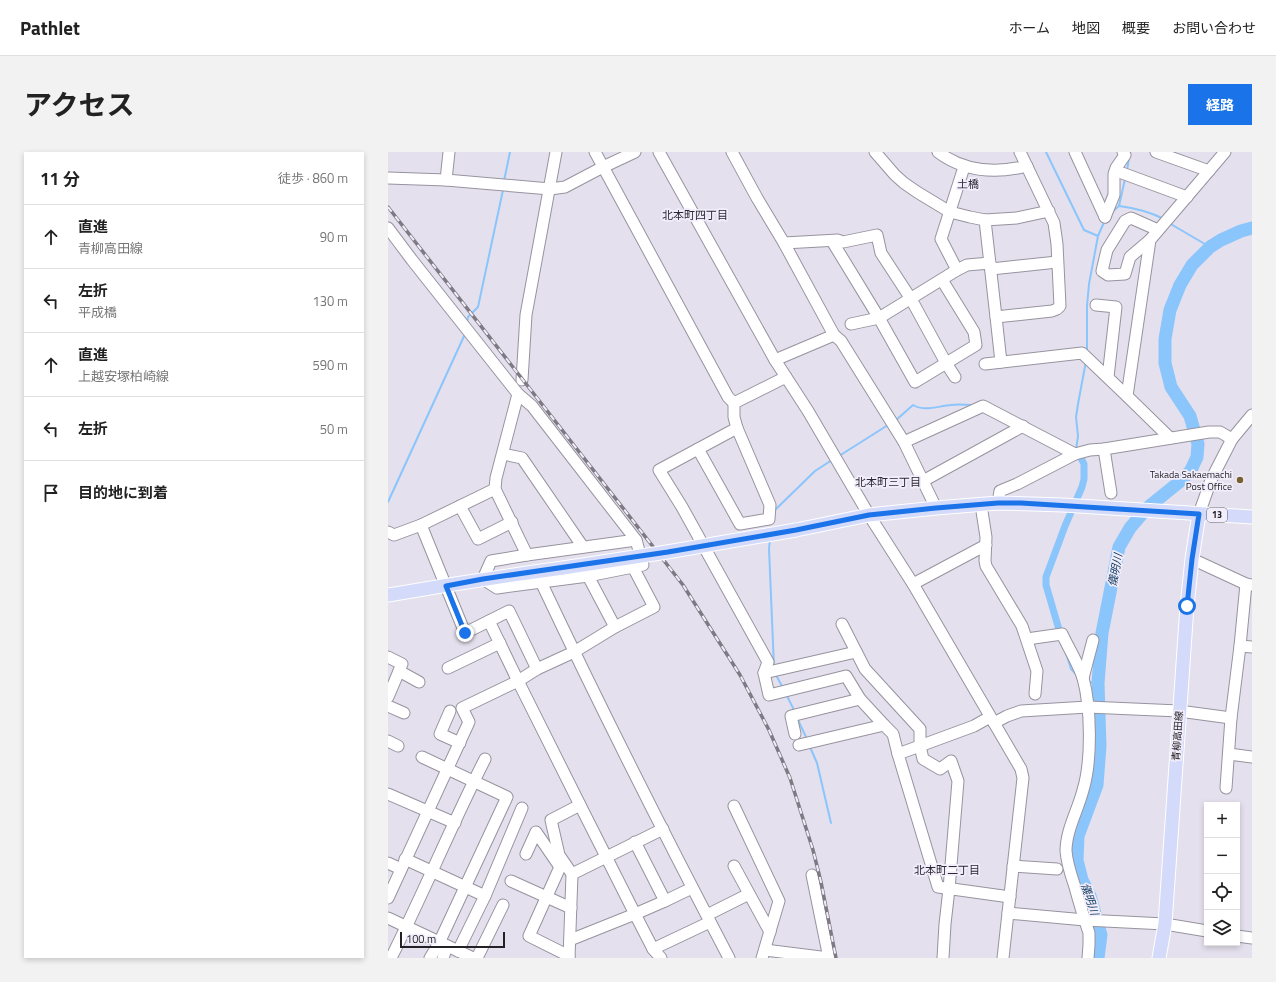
<!DOCTYPE html>
<html lang="ja">
<meta charset="utf-8">
<style>
body{margin:0;font-family:"Titillium Web","Noto Sans JP",sans-serif;background:#f2f2f2;color:#222}
.controls{position:absolute;right:12px;bottom:12px;display:grid;overflow:hidden;border-radius:0px;box-shadow:0 2px 6px #0003}
.controls button{width:36px;height:36px;display:grid;place-items:center;padding:0;border:0;border-bottom:1px solid #e0e0e0;background:#fff;color:#222;font:20px sans-serif}
.scale{position:absolute;left:12px;bottom:10px;width:105px;box-sizing:border-box;padding-left:4px;border:2px solid #232126;border-top:0;font-size:11px;line-height:14px;white-space:nowrap;color:#232126;-webkit-text-stroke:3px #f2edfa;paint-order:stroke}
.stop{position:absolute;width:12px;height:12px;margin:-9px;border:3px solid #1a73e8;border-radius:50%;background:#fff}
.stop.end{background:#1a73e8;border-color:#fff;box-shadow:0 1px 4px #0008}
.list{margin:0;padding:0;list-style:none}
h2{display:flex;justify-content:space-between;align-items:center;height:52px;margin:0;padding:0 16px;font-size:17px}
h2 small{font-size:13px;font-weight:400;color:#767676}
.list li{display:grid;grid-template-columns:26px 1fr auto;gap:12px;align-items:center;box-sizing:border-box;height:64px;padding:0 16px;border-top:1px solid #e0e0e0}
.list b{display:block;font-size:15px;white-space:nowrap}
.list p{margin:0;font-size:13px;white-space:nowrap;color:#767676}
.list em{font-size:13px;font-style:normal;color:#767676}
.icon{flex:none;width:22px;height:22px;fill:none;stroke:currentColor;stroke-width:2;stroke-linecap:round;stroke-linejoin:round}
.map{position:relative;flex:none;width:864px;height:806px;overflow:hidden;border-radius:0px}
header{display:flex;align-items:center;gap:24px;box-sizing:border-box;height:56px;padding:0 20px;background:#fff;border-bottom:1px solid #e0e0e0}
header strong{font-size:19px}
nav{display:flex;gap:22px;margin-inline-start:auto;font-size:14px}
.intro{display:flex;align-items:center;justify-content:space-between;box-sizing:border-box;height:96px;padding:0 24px}
h1{margin:0;font-size:28px}
.button{padding:10px 18px;border-radius:0px;background:#1a73e8;color:#fff;font-size:14px;font-weight:700}
main{display:flex;gap:24px;padding:0 24px}
aside{flex:1;background:#fff;border-radius:0px;box-shadow:0 2px 6px #0003}
.map>svg:first-child{display:block}
.lines{fill:none;stroke-linecap:round;stroke-linejoin:round}
.stream{stroke:#8ac5fc;stroke-width:2}
.canal{stroke:#8ac5fc;stroke-width:7}
.river{stroke:#8ac5fc;stroke-width:13}
.minor-casing{stroke:#97939f;stroke-width:13}
.major-casing{stroke:#fff;stroke-width:15}
.minor{stroke:#fff;stroke-width:11}
.major{stroke:#d4dafa;stroke-width:13}
.rail-casing{stroke:#7d7a83;stroke-width:3.5}
.rail{stroke:#f2edfa;stroke-width:2;stroke-dasharray:6;stroke-linecap:butt}
.major-bridge-casing{stroke:#fff;stroke-width:15;stroke-linecap:butt}
.major-bridge{stroke:#d4dafa;stroke-width:13}
.route{stroke:#1a73e8;stroke-width:5}
.poi-dot{fill:#786031;stroke:#f2edfa;stroke-width:1.5}
.labels{text-anchor:middle;stroke-width:3.5;stroke-linejoin:round;paint-order:stroke}
.shield{fill:#f2edfa;stroke:#615e66;stroke-width:1}
.shield-label{font-size:9px;font-weight:bold;fill:#232126}
.poi-label{font-size:10px;fill:#232126;stroke:#f2edfa;text-anchor:end}
.street-label{font-size:10px;fill:#232126;stroke:#f2edfa}
.neighbourhood-label{font-size:11px;fill:#2d2933;stroke:#f2edfa}
.water-label{font-size:11px;font-style:italic;fill:#133d61;stroke:#f2edfa}
</style>
<header>
<strong>Pathlet</strong>
<nav><a>ホーム</a><a>地図</a><a>概要</a><a>お問い合わせ</a></nav>
</header>
<div class="intro"><h1>アクセス</h1><a class="button">経路</a></div>
<main>
<aside>
<h2>11 分<small>徒歩 · 860 m</small></h2>
<ul class="list">
<li><svg class="icon" aria-label="ahead" viewBox="0 0 24 24"><path d="M12 20V5M6 11l6-6 6 6"/></svg><div><b>直進</b><p>青柳高田線</p></div><em>90 m</em></li>
<li><svg class="icon" aria-label="left" viewBox="0 0 24 24"><path d="M17 20v-9H6M10 6l-5 5 5 5"/></svg><div><b>左折</b><p>平成橋</p></div><em>130 m</em></li>
<li><svg class="icon" aria-label="ahead" viewBox="0 0 24 24"><path d="M12 20V5M6 11l6-6 6 6"/></svg><div><b>直進</b><p>上越安塚柏崎線</p></div><em>590 m</em></li>
<li><svg class="icon" aria-label="left" viewBox="0 0 24 24"><path d="M17 20v-9H6M10 6l-5 5 5 5"/></svg><div><b>左折</b></div><em>50 m</em></li>
<li><svg class="icon" aria-label="arrive" viewBox="0 0 24 24"><path d="M6 21V4h12l-3 4 3 4H6"/></svg><div><b>目的地に到着</b></div></li>
</ul>
</aside>
<div class="map">
<svg width="864" height="806" viewBox="0 0 864 806">
<rect width="100%" height="100%" fill="#e5e0ed"/>
<g class="lines">
<g class="stream">
<path d="M658,0L696,78L710,84"/>
<path d="M739,18L742,0"/>
<path d="M116,29L122,0"/>
<path d="M731,54C747,56 762,60 776,67"/>
<path d="M724,60L731,54L737,27"/>
<path d="M781,71L822,95"/>
<path d="M79,170L80,165L90,155L115,38"/>
<path d="M699,201V154L701,132L710,84L717,68"/>
<path d="M507,269L525,253C537,260 550,254 563,253C570,252 578,253 586,253"/>
<path d="M688,298L690,284L688,265L690,252L698,209"/>
<path d="M451,304L500,273"/>
<path d="M0,350L77,182"/>
<path d="M387,359V358L427,319L444,308"/>
<path d="M382,387L381,397L386,515"/>
<path d="M678,501L683,517L689,523"/>
<path d="M388,523L395,536"/>
<path d="M701,530L710,531"/>
<path d="M398,542L407,560"/>
<path d="M409,566L419,587"/>
<path d="M422,595L429,611L443,671"/>
</g>
<path class="canal" d="M672,481L658,433V425L677,374L694,335L696,327V312L692,304"/>
<path class="river" d="M710,806L713,783L702,744L694,728L689,708L690,684L709,633L712,594L710,531L714,481L731,395L742,376L759,356L795,327L803,318L809,305L810,292L802,264L783,235L777,211V187L782,158L792,133L804,113L822,95L833,88L853,79L864,76"/>
<defs>
<g id="minor">
<path d="M207,0L340,245L346,251"/>
<path d="M271,0L387,208L420,259L481,363L525,432L633,617L635,626L615,806"/>
<path d="M344,0L369,46L396,91L446,183L453,189L516,290L548,356"/>
<path d="M487,0L507,23L516,31L529,40L562,60L582,65L597,68"/>
<path d="M550,0C577,20 607,22 639,14"/>
<path d="M632,0L666,71L669,92L672,154L669,157L664,159L608,165L597,68L629,66L661,59"/>
<path d="M687,0L717,65"/>
<path d="M768,0L821,19"/>
<path d="M576,15L553,87L569,118L579,113L602,111"/>
<path d="M734,21L799,45"/>
<path d="M0,26L58,28L162,37L177,35L215,15L247,0"/>
<path d="M58,28L61,0"/>
<path d="M717,65L726,43V22L728,16L737,3L735,0"/>
<path d="M0,76L24,108L130,242L144,254L248,388L139,403L103,409L95,427L109,436L200,424L245,415L266,455L227,475L186,500L149,517L130,529L74,556L81,570L0,746"/>
<path d="M762,88L742,105L737,122L720,123L714,119L719,98L737,69L743,66L770,78"/>
<path d="M444,89L491,166L527,230L588,193L586,180L554,128"/>
<path d="M396,91L450,88L455,90L489,83L493,101L523,147L558,211L567,225"/>
<path d="M603,117L669,110"/>
<path d="M708,153L728,155L720,225"/>
<path d="M608,165L613,210"/>
<path d="M463,172L491,166L569,118"/>
<path d="M387,208L446,183"/>
<path d="M597,212L694,201L739,244L782,286"/>
<path d="M398,225L346,251V265L349,276L271,318L294,355L380,510L376,521L381,543L458,524L472,547L496,573"/>
<path d="M134,228L138,163L168,0"/>
<path d="M130,242L108,326L107,337L139,403"/>
<path d="M739,244L762,88L837,0"/>
<path d="M516,290L595,254L687,302"/>
<path d="M310,297L352,372L381,367L382,353L349,276"/>
<path d="M716,297L723,341"/>
<path d="M115,302L134,306L195,395"/>
<path d="M535,329L635,274"/>
<path d="M610,351L612,339L629,332L687,302L702,298L716,297L821,280H832L844,287"/>
<path d="M593,353L598,385L597,409L598,414L634,474L649,519L647,542"/>
<path d="M72,354L90,387L124,370"/>
<path d="M811,362L823,328L844,287L864,263"/>
<path d="M33,373L77,481L121,459L149,517"/>
<path d="M0,380L6,383L33,373L107,337"/>
<path d="M804,407L858,432L864,433"/>
<path d="M245,415L255,413L248,388"/>
<path d="M200,424L227,475"/>
<path d="M153,430C213,557 276,682 341,806"/>
<path d="M525,432L598,393"/>
<path d="M101,469L130,529L192,653"/>
<path d="M454,472L477,517L532,577V594L535,607L552,617L563,609L570,629L561,737L557,772L555,806"/>
<path d="M639,487L674,482C680,495 691,513 695,526C703,555 704,609 695,638C690,658 678,678 678,699C679,712 683,723 687,735C691,750 696,766 701,781V793L700,806"/>
<path d="M852,494L864,495"/>
<path d="M0,505L14,512L0,545"/>
<path d="M60,516L112,491"/>
<path d="M11,519L31,530"/>
<path d="M376,521L468,500"/>
<path d="M695,526L705,488"/>
<path d="M0,554L16,561"/>
<path d="M62,559L52,582L72,591"/>
<path d="M606,571L619,564L633,559L700,555L791,559L843,566"/>
<path d="M407,582L403,564L472,547"/>
<path d="M0,589L10,594"/>
<path d="M411,593L496,573L505,582L510,602L550,735L622,745"/>
<path d="M510,602L586,574L602,565"/>
<path d="M841,602L864,605"/>
<path d="M34,605L119,645L51,791L42,806"/>
<path d="M838,636L843,566L852,494L858,432"/>
<path d="M0,642L67,671"/>
<path d="M346,654L391,749L374,806"/>
<path d="M247,690L277,749L304,736"/>
<path d="M138,702L148,680L172,715L141,784L181,804"/>
<path d="M17,707L97,744"/>
<path d="M0,711L13,717"/>
<path d="M346,714L382,780"/>
<path d="M625,714L669,717"/>
<path d="M184,722L275,677"/>
<path d="M424,723L441,806"/>
<path d="M123,729L183,756"/>
<path d="M620,761L697,768L777,772L819,779"/>
<path d="M319,763L361,742"/>
<path d="M0,766L85,806"/>
<path d="M849,784L864,786"/>
<path d="M182,788L247,762L265,797L322,770"/>
<path d="M265,797L273,806"/>
<path d="M377,798L441,806"/>
<path d="M70,799L97,744L134,656"/>
<path d="M3,806C36,740 64,672 97,607"/>
<path d="M55,806L59,794"/>
<path d="M89,806L115,753"/>
<path d="M181,806L184,722L171,703L163,668L192,653L247,762L277,749"/>
</g>
<g id="major">
<path d="M408,378L481,363L548,356L610,351L675,353L864,365"/>
<path d="M0,443C58,433 116,424 175,416"/>
<path d="M771,806L777,772L799,454L804,407L811,362"/>
</g>
</defs>
<use href="#minor" class="minor-casing"/>
<use href="#major" class="major-casing"/>
<use href="#minor" class="minor"/>
<use href="#major" class="major"/>
<defs>
<path id="rail" d="M0,55L295,433L352,523L381,578L402,626L425,698L433,730L448,806"/>
</defs>
<use href="#rail" class="rail-casing"/>
<use href="#rail" class="rail"/>
<defs>
<path id="major-bridge" d="M175,416L279,400L408,378"/>
</defs>
<use href="#major-bridge" class="major-bridge-casing"/>
<use href="#major-bridge" class="major-bridge"/>
</g>
<g class="lines">
<path class="route" d="M77,481L58,434L95,427L280,400L408,378L481,363L548,356L610,351H633L811,362L804,407L799,454"/>
</g>
<circle class="poi-dot" cx="852" cy="328" r="4"/>
<g class="labels">
<rect class="shield" x="819" y="356" width="20" height="14" rx="3"/>
<g class="shield-label">
<text x="829" y="366">13</text>
</g>
<g class="poi-label">
<text x="844" y="326">Takada Sakaemachi<tspan x="844" dy="12">Post Office</tspan></text>
</g>
<g class="street-label">
<text transform="translate(789 584) rotate(-86)" y="4">青柳高田線</text>
</g>
<g class="neighbourhood-label">
<text x="580" y="36">土橋</text>
<text x="307" y="67">北本町四丁目</text>
<text x="500" y="334">北本町三丁目</text>
<text x="559" y="722">北本町二丁目</text>
</g>
<g class="water-label">
<text transform="translate(727 418) rotate(-79)" y="4">儀明川</text>
<text transform="translate(702 747) rotate(72)" y="4">儀明川</text>
</g>
</g>
</svg>
<div class="controls">
<button>+</button>
<button>−</button>
<button><svg class="icon" aria-label="locate" viewBox="0 0 24 24"><circle cx="12" cy="12" r="6"/><path d="M12 2v4M12 18v4M2 12h4M18 12h4"/></svg></button>
<button><svg class="icon" aria-label="layers" viewBox="0 0 24 24"><path d="M12 4l9 5-9 5-9-5zM3 14l9 5 9-5"/></svg></button>
</div>
<div class="scale">100 m</div>
<div class="stop" style="left:799px;top:454px"></div>
<div class="stop end" style="left:77px;top:481px"></div>
</div>
</main>
